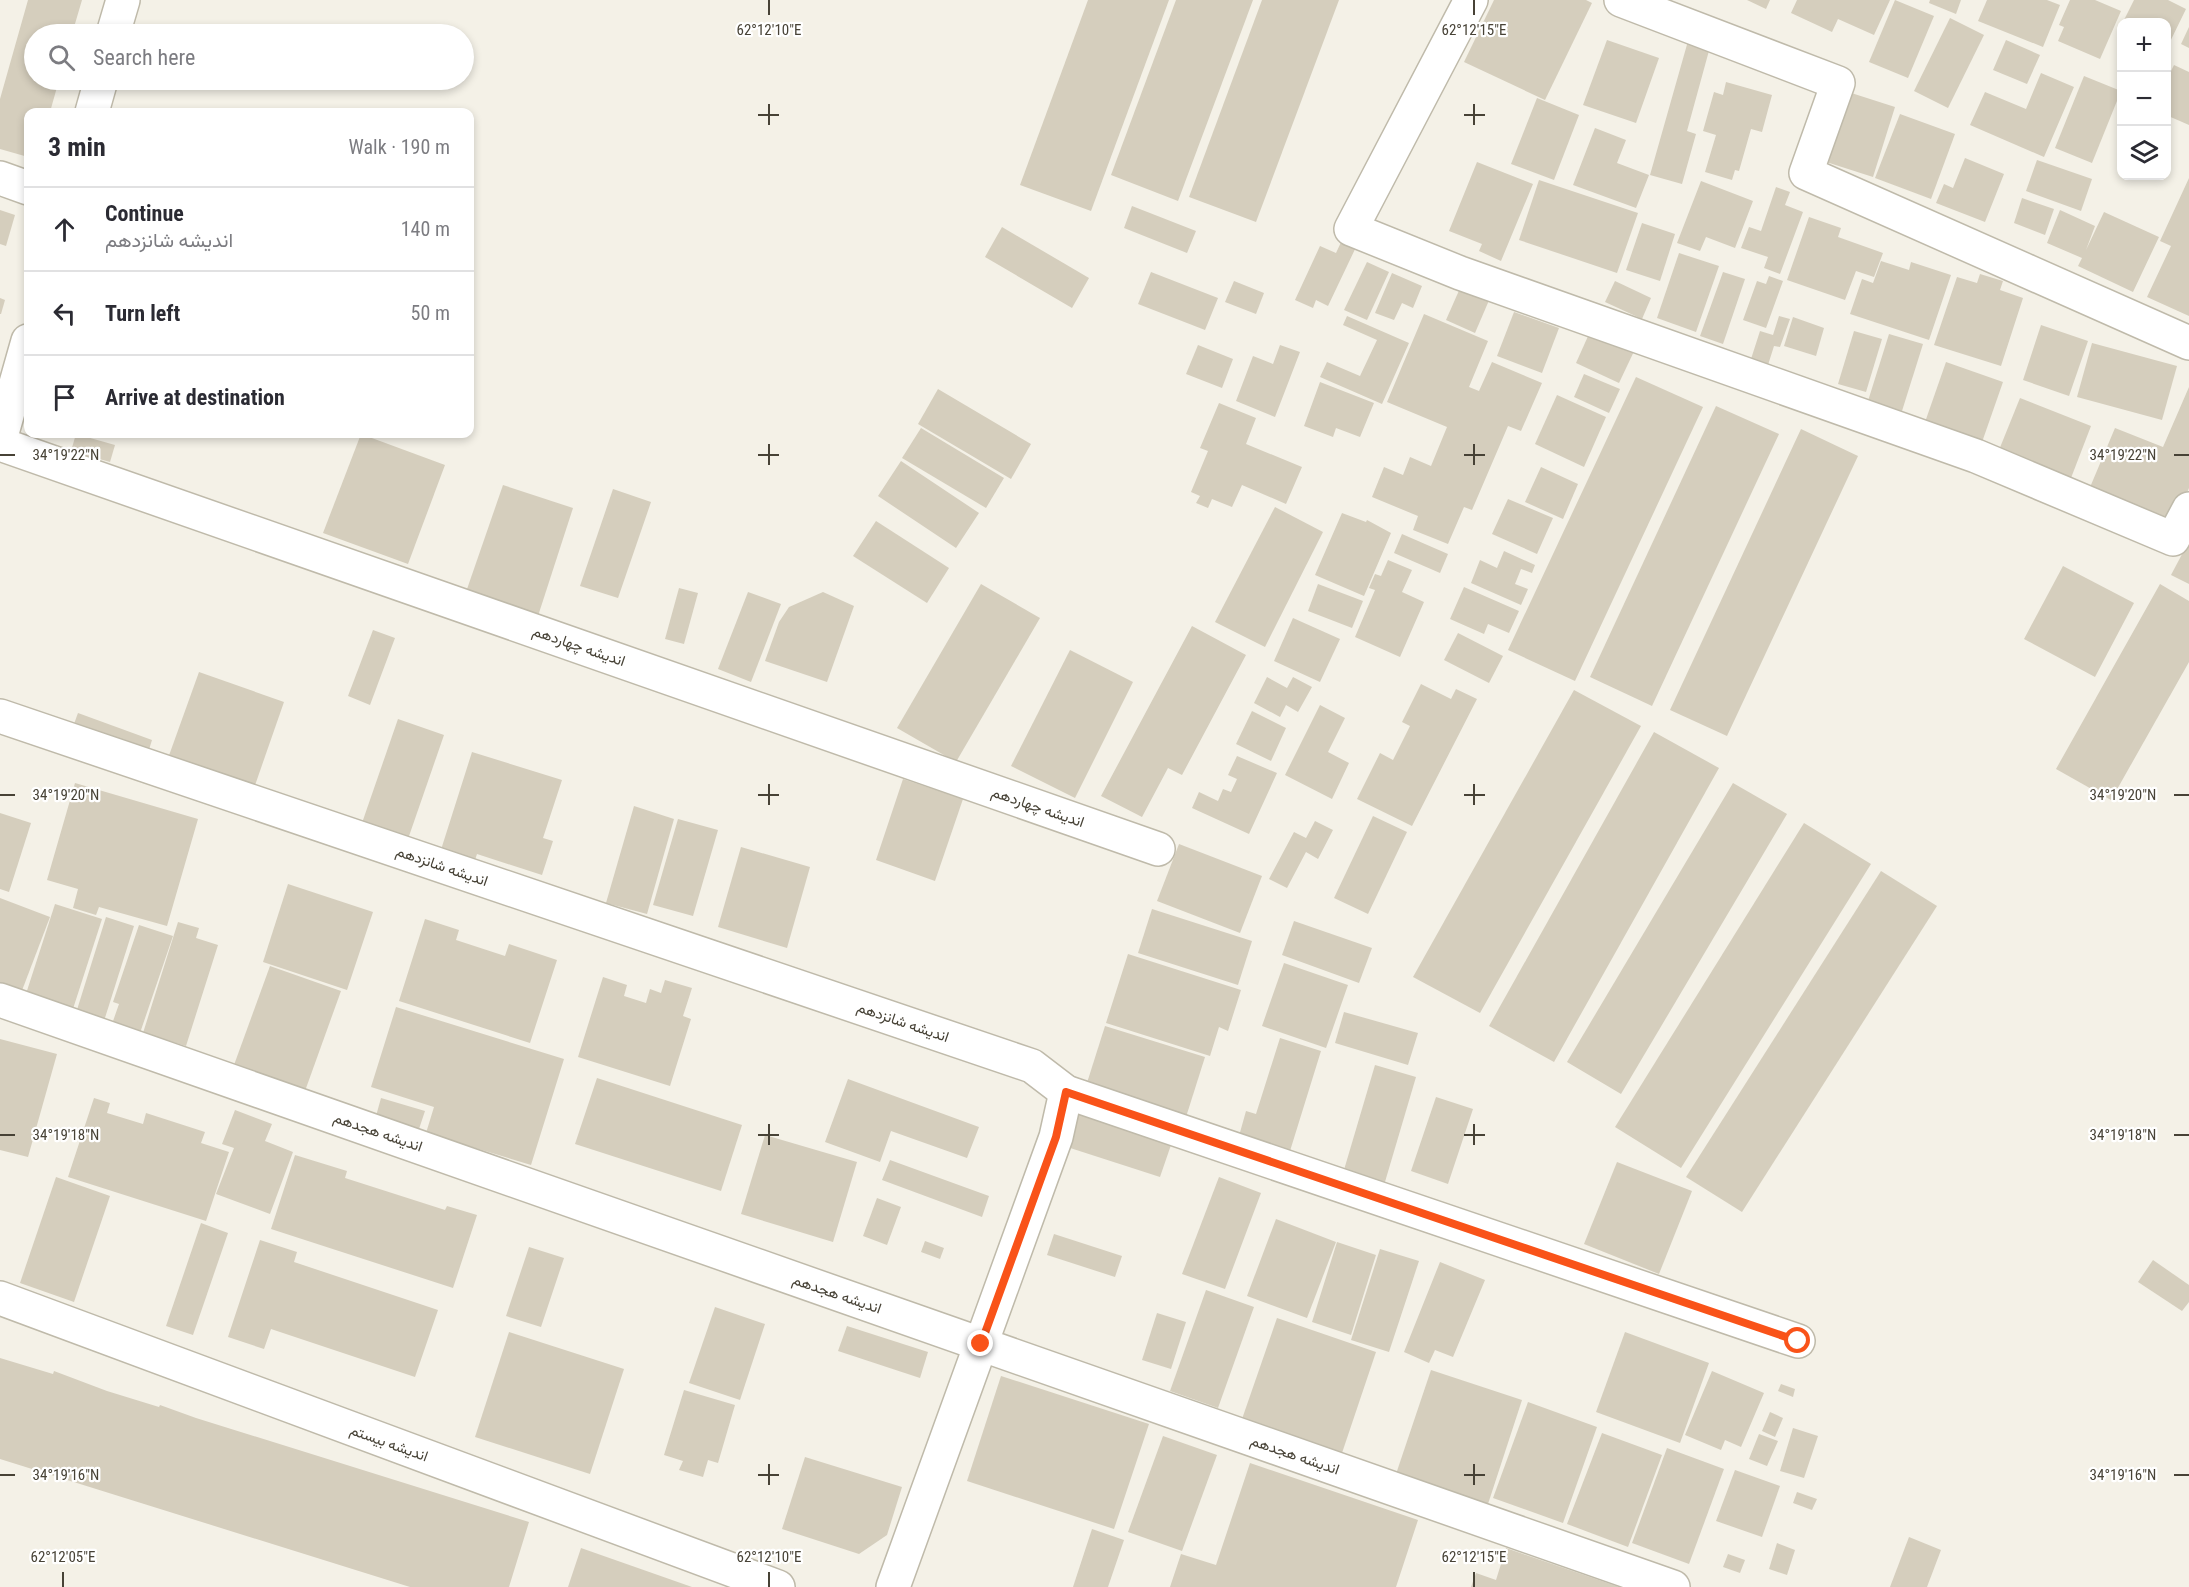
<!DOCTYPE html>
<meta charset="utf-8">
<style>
body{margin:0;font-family:"Roboto Condensed",Vazirmatn,sans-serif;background:#f2f2f3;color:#2b2b33}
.controls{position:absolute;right:18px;top:18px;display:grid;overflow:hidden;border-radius:12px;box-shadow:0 3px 9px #0003}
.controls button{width:54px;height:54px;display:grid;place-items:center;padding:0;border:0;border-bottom:2px solid #e1e1e2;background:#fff;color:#2b2b33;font:30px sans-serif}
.stop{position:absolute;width:18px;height:18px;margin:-14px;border:4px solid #f95319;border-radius:50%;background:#fff}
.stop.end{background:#f95319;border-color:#fff;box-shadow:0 2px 6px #0008}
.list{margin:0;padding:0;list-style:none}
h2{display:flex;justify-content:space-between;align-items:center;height:78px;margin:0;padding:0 24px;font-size:26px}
h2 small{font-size:20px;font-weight:400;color:#7c7c81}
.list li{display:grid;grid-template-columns:39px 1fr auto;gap:18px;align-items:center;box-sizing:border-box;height:84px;padding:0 24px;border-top:2px solid #e1e1e2}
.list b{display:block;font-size:22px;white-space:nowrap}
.list p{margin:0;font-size:20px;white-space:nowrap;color:#7c7c81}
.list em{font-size:20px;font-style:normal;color:#7c7c81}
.icon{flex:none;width:33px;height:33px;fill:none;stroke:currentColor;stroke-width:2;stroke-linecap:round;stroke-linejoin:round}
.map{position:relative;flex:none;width:2189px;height:1587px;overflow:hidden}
.search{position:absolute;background:#fff;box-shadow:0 3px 9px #0003;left:24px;top:24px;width:450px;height:66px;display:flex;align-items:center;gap:15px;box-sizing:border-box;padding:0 21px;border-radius:33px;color:#7c7c81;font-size:22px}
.panel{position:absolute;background:#fff;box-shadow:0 3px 9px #0003;left:24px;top:108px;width:450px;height:330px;border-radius:12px}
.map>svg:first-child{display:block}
.building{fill:#d5cebd}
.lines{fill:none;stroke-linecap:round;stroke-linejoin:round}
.minor-casing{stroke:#bfbaaa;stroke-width:36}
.tertiary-casing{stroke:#bfbaaa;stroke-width:36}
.minor{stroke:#fff;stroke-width:33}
.tertiary{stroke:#fff;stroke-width:33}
.route{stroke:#f95319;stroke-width:8}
.ticks{fill:none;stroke:#474236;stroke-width:2}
.labels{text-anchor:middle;stroke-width:4.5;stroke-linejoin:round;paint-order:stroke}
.street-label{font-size:15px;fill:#474236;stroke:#fff}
.ticks-label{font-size:15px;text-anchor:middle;fill:#474236;stroke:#fff;stroke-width:4.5;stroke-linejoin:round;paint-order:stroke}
</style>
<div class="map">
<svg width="2189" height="1587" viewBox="0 0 2189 1587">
<rect width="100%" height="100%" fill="#f4f1e7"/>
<g class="building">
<path d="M28,0H82L72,34H34V80H59L50,112H28V157L0,149V99Z"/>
<path d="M1088,0H1169L1091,211L1020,185Z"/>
<path d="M1176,0H1253L1178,201L1111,175Z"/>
<path d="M1262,0H1339L1256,222L1189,197Z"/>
<path d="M1494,0H1586L1592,3L1545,100L1464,62Z"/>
<path d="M1747,0H1770L1766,9Z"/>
<path d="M1797,0H1890L1874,35L1838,19L1832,32L1791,13Z"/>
<path d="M1895,0L1934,16L1908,78L1869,62Z"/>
<path d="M1930,0H1961L1956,14L1929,3Z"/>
<path d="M1987,0H2047L2060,5L2043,47L1978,21Z"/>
<path d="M2070,0H2095L2121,11L2100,59L2058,41L2064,27L2059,25Z"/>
<path d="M2134,0H2168L2186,9L2166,50V22H2123Z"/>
<path d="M1950,18L1984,35L1948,108L1914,91Z"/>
<path d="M2189,27V48L2181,44Z"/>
<path d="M1607,40L1659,58L1636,123L1583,105Z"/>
<path d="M2006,40L2040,55L2027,84L1993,70Z"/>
<path d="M1688,41L1710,47L1687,131L1696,134L1682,184L1650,175Z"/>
<path d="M2174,65L2189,72V125L2166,115V81Z"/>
<path d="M2041,73L2074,87L2044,157L1970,125L1985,92L2026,109Z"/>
<path d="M2084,76L2121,91L2092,163L2055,148Z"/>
<path d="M1726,82L1772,95L1762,132L1751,129L1739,171L1735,170L1732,180L1705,172L1716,135L1703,131L1714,92L1723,95Z"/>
<path d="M1842,90L1895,107L1873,177L1820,160Z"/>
<path d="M1537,98L1579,115L1554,180L1511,164Z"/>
<path d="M1900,114L1955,134L1931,199L1875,178Z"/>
<path d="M1595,128L1626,140L1617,163L1649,175L1636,208L1573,185Z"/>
<path d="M1965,158L2004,174L1985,222L1936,203L1944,184L1953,188Z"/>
<path d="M2037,160L2092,179L2081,211L2026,191Z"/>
<path d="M1477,162L1533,184L1501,261L1479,251L1482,244L1449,231Z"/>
<path d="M2189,178V316L2147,297L2171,246L2160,241Z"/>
<path d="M1539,180L1638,213L1617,273L1519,240Z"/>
<path d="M1701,181L1753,201L1735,248L1706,237L1700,251L1677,243Z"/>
<path d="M1776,187L1790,192L1785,205L1803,212L1780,274L1764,268L1768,257L1741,248L1749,227L1761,231Z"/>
<path d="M2022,198L2054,209L2045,235L2014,223Z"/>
<path d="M1132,206L1196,231L1187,253L1124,228Z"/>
<path d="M0,210L15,215L6,246L0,244Z"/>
<path d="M2060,210L2095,226L2086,250L2104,212L2159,237L2133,292L2078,266L2082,258L2047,243Z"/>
<path d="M1809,217L1841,228L1838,237L1883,253L1874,277L1856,271L1845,300L1787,280Z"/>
<path d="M1642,223L1675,234L1660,281L1626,270Z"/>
<path d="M1002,227L1089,278L1072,308L985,257Z"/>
<path d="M1343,238L1357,245L1328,306L1316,300L1313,308L1295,300L1320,246L1336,253Z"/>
<path d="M1679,253L1719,266L1696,332L1657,318Z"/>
<path d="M1881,261L1909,270L1911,262L1951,275L1929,340L1850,314L1862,279L1873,283Z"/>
<path d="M1367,262L1389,272L1367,320L1344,310Z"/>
<path d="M1151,272L1218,298L1205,330L1138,304Z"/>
<path d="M1723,272L1745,279L1723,344L1700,336Z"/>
<path d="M1392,273L1422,286L1413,308L1402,303L1394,320L1375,313Z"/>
<path d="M1980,274L2003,281L2000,290L2023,298L2001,366L1934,345L1957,277L1977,283Z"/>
<path d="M1769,276L1783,281L1766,328L1743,320L1757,281L1766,284Z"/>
<path d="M1234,281L1264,293L1256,314L1225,302Z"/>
<path d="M1615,281L1651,298L1642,319L1605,302Z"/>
<path d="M1461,286L1490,298L1475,333L1446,320Z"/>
<path d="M0,298L5,300L1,314H0Z"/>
<path d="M1514,312L1559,328L1542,373L1497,356Z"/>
<path d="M1424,314L1488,341L1469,387L1479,391L1492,362L1542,383L1521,431L1508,426L1472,510L1464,507L1448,544L1413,530L1418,516L1372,497L1384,467L1403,475L1410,457L1431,466L1447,427L1387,402Z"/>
<path d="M1347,316L1409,343L1382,404L1320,377L1327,362L1360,376L1377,340L1343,325Z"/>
<path d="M1779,316L1790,319L1780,347L1774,346L1768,365L1751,359L1760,331L1773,335Z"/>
<path d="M1793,317L1824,328L1816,356L1784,346Z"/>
<path d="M1593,325L1637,345L1619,383L1576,363Z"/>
<path d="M2041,325L2088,341L2069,396L2023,380Z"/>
<path d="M1854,331L1882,339L1866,392L1838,384Z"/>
<path d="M1889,334L1923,344L1902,411L1868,401Z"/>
<path d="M2092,343L2177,366L2162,420L2077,397Z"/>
<path d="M1198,345L1233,359L1222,388L1186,374Z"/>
<path d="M1280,345L1300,352L1275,417L1236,401L1253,356L1273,364Z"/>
<path d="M1946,362L2003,382L1981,445L1924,425Z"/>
<path d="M1584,374L1620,389L1609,413L1574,397Z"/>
<path d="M1636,377L1703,407L1575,681L1508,650Z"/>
<path d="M1320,382L1374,403L1360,437L1336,428L1333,437L1304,426Z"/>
<path d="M2189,387V488L2172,528L2088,492L2115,428L2163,447Z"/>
<path d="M938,389L1031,444L1011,479L918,424Z"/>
<path d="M1557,395L1606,417L1584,467L1535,444Z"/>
<path d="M2020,398L2091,426L2071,478L1999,450Z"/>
<path d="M1219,403L1256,418L1246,444L1302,467L1286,504L1242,485L1232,507L1212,499L1208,508L1196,503L1200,496L1191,492L1208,451L1200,448Z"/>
<path d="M1716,406L1779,434L1652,706L1590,677Z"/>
<path d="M921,428L1004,478L986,508L902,458Z"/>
<path d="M1801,429L1858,456L1727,736L1670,710Z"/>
<path d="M76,434L115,445L110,462L71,451Z"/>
<path d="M361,434L445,465L408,564L323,533Z"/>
<path d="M901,461L979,513L956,548L878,496Z"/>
<path d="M1541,467L1578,484L1563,519L1525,502Z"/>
<path d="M503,485L573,508L538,616L466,592Z"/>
<path d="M613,489L651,502L618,598L580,586Z"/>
<path d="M1508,499L1553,518L1537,554L1492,534Z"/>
<path d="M1275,507L1323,532L1265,647L1215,622Z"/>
<path d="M1342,513L1366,522L1367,520L1391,533L1364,596L1315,575Z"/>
<path d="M876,521L949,568L927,603L853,556Z"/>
<path d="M1402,534L1448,554L1440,573L1394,553Z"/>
<path d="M2189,541V584L2171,575Z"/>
<path d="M1504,551L1535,565L1532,573L1521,569L1515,584L1528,589L1521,605L1471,583L1480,560L1497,568Z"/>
<path d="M1388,560L1412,570L1402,592L1424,602L1400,657L1355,637L1375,590L1369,588L1375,574L1381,576Z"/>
<path d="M2063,566L2134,603L2095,677L2024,639Z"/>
<path d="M981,584L1040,618L956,762L897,728Z"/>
<path d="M1318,584L1363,601L1352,628L1308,611Z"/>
<path d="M2160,584L2189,601V662L2111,800L2056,769Z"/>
<path d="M1464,587L1519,611L1509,633L1488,624L1484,634L1450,619Z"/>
<path d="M679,588L698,593L684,644L665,639Z"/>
<path d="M748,592L781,604L751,682L718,669Z"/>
<path d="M823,592L854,606L827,682L765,661L779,622L789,607Z"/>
<path d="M1293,618L1340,639L1320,682L1274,661Z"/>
<path d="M1192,626L1246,655L1182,775L1168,768L1142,817L1101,796Z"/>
<path d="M373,630L395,638L370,705L348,696Z"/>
<path d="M1458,633L1503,656L1489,683L1444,660Z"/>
<path d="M1070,650L1133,682L1075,798L1011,766Z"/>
<path d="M199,672L284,702L253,791L167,761Z"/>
<path d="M1267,677L1287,688L1293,677L1312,687L1298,712L1286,705L1280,717L1254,703Z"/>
<path d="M1421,684L1451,699L1456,689L1477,699L1412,826L1357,799L1380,753L1393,760L1410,726L1402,722Z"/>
<path d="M1574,690L1641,726L1480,1013L1413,977Z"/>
<path d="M1320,705L1345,718L1328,752L1349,763L1332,799L1285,775Z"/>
<path d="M1252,711L1286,728L1271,761L1236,744Z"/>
<path d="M78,713L152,740L146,759L71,732Z"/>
<path d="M398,719L444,735L408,839L362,823Z"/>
<path d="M1654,732L1719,768L1554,1062L1489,1026Z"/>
<path d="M472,752L562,780L543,838L553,841L542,875L477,854L473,866L439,856Z"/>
<path d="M1237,756L1277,773L1249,834L1192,808L1199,792L1218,801L1223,789L1231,792L1237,779L1228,775Z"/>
<path d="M903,779L963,799L935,881L876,860Z"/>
<path d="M75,783L198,819L167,926L99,907L96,915L73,908L78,889L47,880Z"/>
<path d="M1733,783L1787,814L1621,1094L1567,1062Z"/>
<path d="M634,806L674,819L647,914L606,903Z"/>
<path d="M0,813L31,823L9,892L0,889Z"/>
<path d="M1373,816L1407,832L1368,914L1334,898Z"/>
<path d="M678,819L718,830L693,916L653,905Z"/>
<path d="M1315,821L1333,830L1318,859L1306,852L1287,888L1269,879L1294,832L1306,838Z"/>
<path d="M1804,823L1871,864L1681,1168L1615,1127Z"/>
<path d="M1179,844L1262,876L1240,933L1157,901Z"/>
<path d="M741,847L810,867L787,948L718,927Z"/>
<path d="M1881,871L1937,906L1742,1212L1686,1177Z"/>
<path d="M288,884L373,912L347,990L263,962Z"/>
<path d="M0,898L50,917L18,1001L0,995Z"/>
<path d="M55,904L102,919L71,1015L24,1000Z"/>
<path d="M1152,909L1252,941L1238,985L1138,953Z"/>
<path d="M106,917L134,926L104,1021L76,1013Z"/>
<path d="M425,919L459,930L456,940L505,956L509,944L557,960L530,1043L399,1001Z"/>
<path d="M1294,921L1372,948L1359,983L1282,955Z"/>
<path d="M178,922L199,928L196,938L218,945L186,1046L143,1033Z"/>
<path d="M139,925L173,936L140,1033L112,1024L119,1004L113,1002Z"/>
<path d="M1128,954L1241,990L1228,1031L1219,1027L1210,1056L1106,1023Z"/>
<path d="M1284,963L1348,985L1326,1048L1262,1026Z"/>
<path d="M270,966L341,991L305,1091L234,1065Z"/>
<path d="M603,977L627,985L624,996L646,1003L650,989L661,993L665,980L692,988L683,1016L691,1019L670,1086L578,1057Z"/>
<path d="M396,1007L564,1059L531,1165L426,1133L434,1107L371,1087Z"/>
<path d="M1344,1012L1418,1033L1408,1065L1335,1043Z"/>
<path d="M1105,1026L1205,1057L1186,1117L1086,1086Z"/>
<path d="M1280,1038L1321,1051L1290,1151L1239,1136L1246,1111L1256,1114Z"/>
<path d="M0,1039L57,1054L28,1157L0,1150Z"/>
<path d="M1375,1065L1416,1077L1382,1192L1341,1180Z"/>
<path d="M597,1078L742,1125L721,1191L575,1144Z"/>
<path d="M848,1079L979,1127L967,1158L891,1131L880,1162L825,1142Z"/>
<path d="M1436,1097L1473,1109L1448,1184L1411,1171Z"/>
<path d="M94,1098L110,1103L107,1113L143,1124L146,1113L205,1132L201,1143L229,1152L206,1221L68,1177Z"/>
<path d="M381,1098L425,1111L419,1129L376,1116Z"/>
<path d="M235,1110L272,1124L265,1141L293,1152L270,1214L216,1194L234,1148L222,1144Z"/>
<path d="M1076,1110L1172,1142L1160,1177L1064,1146Z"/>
<path d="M765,1135L857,1162L833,1242L741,1214Z"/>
<path d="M295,1155L347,1171L345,1178L445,1210L447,1206L477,1215L453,1288L271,1229Z"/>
<path d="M890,1160L989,1196L982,1217L882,1180Z"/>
<path d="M1617,1162L1692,1191L1659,1274L1584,1244Z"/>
<path d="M56,1177L110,1196L74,1302L20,1283Z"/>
<path d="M1219,1177L1261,1193L1225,1289L1182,1274Z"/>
<path d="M877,1198L901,1207L887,1245L863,1236Z"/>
<path d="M1276,1219L1336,1242L1307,1318L1247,1296Z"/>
<path d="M201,1223L228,1233L193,1335L166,1326Z"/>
<path d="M1054,1234L1122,1256L1115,1277L1047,1255Z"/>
<path d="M260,1240L297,1252L294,1262L438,1310L415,1377L271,1329L264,1349L228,1337Z"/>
<path d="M925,1241L944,1248L940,1259L921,1252Z"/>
<path d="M1337,1242L1376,1255L1351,1335L1312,1322Z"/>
<path d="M529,1247L564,1258L541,1327L506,1316Z"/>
<path d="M1380,1249L1419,1261L1389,1352L1351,1340Z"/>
<path d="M2153,1260L2189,1285V1302L2182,1311L2138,1282Z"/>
<path d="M1440,1262L1485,1280L1453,1357L1435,1350L1429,1363L1404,1352Z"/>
<path d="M1206,1290L1254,1307L1218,1408L1170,1391Z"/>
<path d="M715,1307L765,1324L740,1400L689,1383Z"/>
<path d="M1157,1313L1186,1322L1171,1369L1142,1360Z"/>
<path d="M1277,1318L1376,1352L1342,1453L1242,1419Z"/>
<path d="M847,1326L928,1352L920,1378L838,1351Z"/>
<path d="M509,1332L624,1369L590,1474L475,1437Z"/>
<path d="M1625,1332L1709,1363L1680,1443L1596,1412Z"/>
<path d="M0,1358L53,1374L54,1371L107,1391L159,1407L160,1405L196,1418L529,1522L509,1587H410L0,1459Z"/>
<path d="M1431,1370L1522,1400L1488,1504L1396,1474Z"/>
<path d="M1712,1371L1764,1393L1741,1447L1725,1440L1721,1450L1685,1435Z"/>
<path d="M1001,1376L1149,1424L1114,1529L967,1481Z"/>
<path d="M1781,1384L1795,1389L1793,1397L1778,1391Z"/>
<path d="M684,1390L735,1405L718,1463L708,1460L703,1477L679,1470L683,1461L664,1455Z"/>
<path d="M1528,1402L1597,1427L1563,1523L1493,1498Z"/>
<path d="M1770,1412L1783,1418L1775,1437L1762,1431Z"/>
<path d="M1793,1428L1818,1436L1804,1478L1780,1471Z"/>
<path d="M1602,1433L1662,1455L1628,1547L1567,1524Z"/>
<path d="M1759,1434L1778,1441L1767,1466L1749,1459Z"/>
<path d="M1163,1436L1217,1455L1182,1551L1128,1532Z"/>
<path d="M1667,1448L1724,1469L1689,1564L1632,1543Z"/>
<path d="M805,1457L902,1487L887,1535L859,1554L782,1529Z"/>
<path d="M1250,1463L1418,1520L1396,1587H1170L1181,1554L1216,1565Z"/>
<path d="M1735,1470L1780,1486L1762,1537L1716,1521Z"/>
<path d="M1797,1492L1817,1499L1812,1510L1793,1503Z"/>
<path d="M1092,1529L1124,1540L1108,1587H1073Z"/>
<path d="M1909,1537L1941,1550L1927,1587H1890Z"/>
<path d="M1777,1543L1795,1550L1787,1575L1769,1569Z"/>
<path d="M581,1548L692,1587H568Z"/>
<path d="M1506,1548L1619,1587H1471L1476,1573L1496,1580Z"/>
<path d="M1728,1554L1745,1560L1740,1573L1723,1567Z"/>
</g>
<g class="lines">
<defs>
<g id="minor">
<path d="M1471,0L1351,229L1460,273L1976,456L2173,539L2189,509"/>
<path d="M1621,0L1838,83L1806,173L2189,343"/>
<path d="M0,178L28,188"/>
<path d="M0,444L1158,849"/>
<path d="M0,716L1032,1066L1066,1092L1798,1341"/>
<path d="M0,1000L1673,1587"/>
<path d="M0,1298L778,1587"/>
<path d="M893,1587L1056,1137L1066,1092"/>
</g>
<g id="tertiary">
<path d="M113,34L123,0"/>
<path d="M92,112L101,80"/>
<path d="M0,440L28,341"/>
</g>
</defs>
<use href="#minor" class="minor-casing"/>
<use href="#tertiary" class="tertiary-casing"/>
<use href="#minor" class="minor"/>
<use href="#tertiary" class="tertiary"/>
</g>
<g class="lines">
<path class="route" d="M981,1344L1056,1137L1066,1092L1798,1341"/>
</g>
<path class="ticks" d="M769,0V15M1474,0V15M769,104V125M1474,104V125M758,115H779M1464,115H1485M769,444V465M1474,444V465M0,455H15M758,455H779M1464,455H1485M2174,455H2189M769,784V805M1474,784V805M0,795H15M758,795H779M1464,795H1485M2174,795H2189M769,1124V1145M1474,1124V1145M0,1135H15M758,1135H779M1464,1135H1485M2174,1135H2189M769,1464V1485M1474,1464V1485M0,1475H15M758,1475H779M1464,1475H1485M2174,1475H2189M63,1572V1587M769,1572V1587M1474,1572V1587"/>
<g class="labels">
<g class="street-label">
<text transform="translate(579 646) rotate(19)" y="5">اندیشه چهاردهم</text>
<text transform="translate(1038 807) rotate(19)" y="5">اندیشه چهاردهم</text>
<text transform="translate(442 866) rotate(19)" y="5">اندیشه شانزدهم</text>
<text transform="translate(903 1022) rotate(19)" y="5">اندیشه شانزدهم</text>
<text transform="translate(378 1132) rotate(19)" y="5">اندیشه هجدهم</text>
<text transform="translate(837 1294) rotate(19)" y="5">اندیشه هجدهم</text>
<text transform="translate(389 1443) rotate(20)" y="5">اندیشه بیستم</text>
<text transform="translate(1295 1455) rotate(19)" y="5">اندیشه هجدهم</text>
</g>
</g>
<g class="ticks-label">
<text x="769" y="35">62°12'10"E</text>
<text x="1474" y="35">62°12'15"E</text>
<text x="66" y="460">34°19'22"N</text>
<text x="2123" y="460">34°19'22"N</text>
<text x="66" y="800">34°19'20"N</text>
<text x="2123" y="800">34°19'20"N</text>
<text x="66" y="1140">34°19'18"N</text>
<text x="2123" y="1140">34°19'18"N</text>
<text x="66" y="1480">34°19'16"N</text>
<text x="2123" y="1480">34°19'16"N</text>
<text x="63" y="1562">62°12'05"E</text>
<text x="769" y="1562">62°12'10"E</text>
<text x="1474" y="1562">62°12'15"E</text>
</g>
</svg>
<div class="controls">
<button>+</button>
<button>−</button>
<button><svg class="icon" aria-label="layers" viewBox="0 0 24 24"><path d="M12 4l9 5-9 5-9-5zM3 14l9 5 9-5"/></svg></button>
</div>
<div class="stop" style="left:1798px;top:1341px"></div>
<div class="stop end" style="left:981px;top:1344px"></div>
<div class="search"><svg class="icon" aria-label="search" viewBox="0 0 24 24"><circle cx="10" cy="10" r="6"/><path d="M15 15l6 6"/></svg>Search here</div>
<section class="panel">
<h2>3 min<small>Walk · 190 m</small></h2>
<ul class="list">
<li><svg class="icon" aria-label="ahead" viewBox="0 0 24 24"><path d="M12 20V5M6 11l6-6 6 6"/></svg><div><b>Continue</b><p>اندیشه شانزدهم</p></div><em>140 m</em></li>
<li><svg class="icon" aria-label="left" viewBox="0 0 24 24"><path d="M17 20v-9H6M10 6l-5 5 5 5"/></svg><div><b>Turn left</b></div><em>50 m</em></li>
<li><svg class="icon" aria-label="arrive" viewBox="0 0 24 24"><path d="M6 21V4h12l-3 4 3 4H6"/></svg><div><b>Arrive at destination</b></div></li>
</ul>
</section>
</div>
